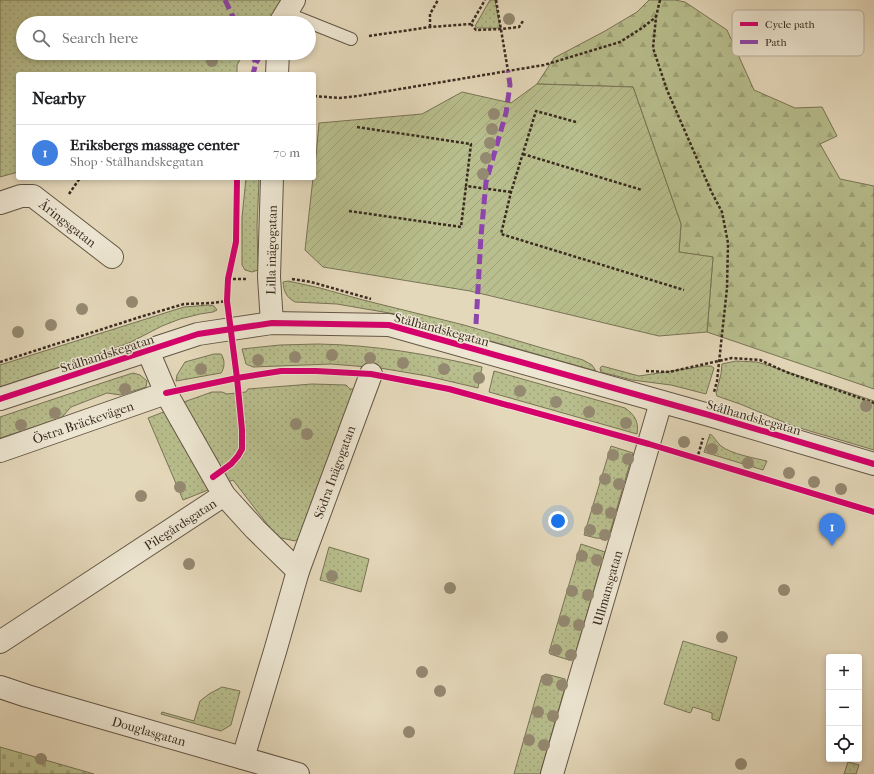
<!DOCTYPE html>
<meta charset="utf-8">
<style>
body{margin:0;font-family:"IM FELL French Canon",serif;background:#f6f6f6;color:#202124}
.controls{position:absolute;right:12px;bottom:12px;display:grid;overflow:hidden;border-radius:4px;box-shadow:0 2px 6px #0003}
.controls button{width:36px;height:36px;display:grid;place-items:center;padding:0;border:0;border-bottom:1px solid #e0e0e0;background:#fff;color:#202124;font:20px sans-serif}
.you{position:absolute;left:558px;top:521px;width:14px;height:14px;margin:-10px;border:3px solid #fff;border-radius:50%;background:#1a73e8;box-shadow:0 0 0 6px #1a73e833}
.badge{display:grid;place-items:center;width:26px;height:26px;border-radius:50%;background:#8f2418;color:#fff;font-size:13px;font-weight:700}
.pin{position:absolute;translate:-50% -33px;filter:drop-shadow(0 1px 2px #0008)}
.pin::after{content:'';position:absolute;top:21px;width:14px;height:12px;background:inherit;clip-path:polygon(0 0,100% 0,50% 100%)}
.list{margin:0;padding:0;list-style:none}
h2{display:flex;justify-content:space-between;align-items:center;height:52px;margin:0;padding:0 16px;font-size:17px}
h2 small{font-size:13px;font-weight:400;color:#757577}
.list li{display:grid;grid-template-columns:26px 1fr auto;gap:12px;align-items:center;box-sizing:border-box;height:56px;padding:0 16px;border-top:1px solid #e0e0e0}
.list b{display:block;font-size:15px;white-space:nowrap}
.list p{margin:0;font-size:13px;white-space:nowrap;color:#757577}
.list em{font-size:13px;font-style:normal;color:#757577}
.icon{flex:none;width:22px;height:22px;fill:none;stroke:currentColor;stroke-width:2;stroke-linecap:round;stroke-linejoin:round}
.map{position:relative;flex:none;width:874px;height:774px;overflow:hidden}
.search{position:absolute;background:#fff;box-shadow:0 2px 6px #0003;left:16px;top:16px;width:300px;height:44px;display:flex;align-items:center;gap:10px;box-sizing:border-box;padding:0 14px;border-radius:22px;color:#757577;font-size:15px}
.panel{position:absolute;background:#fff;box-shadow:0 2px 6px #0003;left:16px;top:72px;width:300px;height:108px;border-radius:4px}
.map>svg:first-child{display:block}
.grass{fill:url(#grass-dots);stroke:#797456}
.forest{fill:url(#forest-firs);stroke:#797456}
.cemetery{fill:url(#cemetery-stones);stroke:#797456}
.garden{fill:url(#garden-furrows);stroke:#797456}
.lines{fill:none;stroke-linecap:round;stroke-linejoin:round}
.lane-casing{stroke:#645646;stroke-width:14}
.street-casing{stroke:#645646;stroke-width:24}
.path{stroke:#3a2b20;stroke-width:2.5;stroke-dasharray:3 2;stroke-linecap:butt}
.lane{stroke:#ede6d2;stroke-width:12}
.street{stroke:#ede6d2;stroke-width:22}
.quiet{stroke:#8e44ad;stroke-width:5;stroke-dasharray:10 5;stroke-linecap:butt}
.cycleway-casing{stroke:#ede6d2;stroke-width:8}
.cycleway{stroke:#d6006c;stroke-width:6}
.tree{fill:#948971}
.labels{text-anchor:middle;stroke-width:3;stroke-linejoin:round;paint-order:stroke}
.street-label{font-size:13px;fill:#3a2b20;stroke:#ede6d2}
.key{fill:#ede6d2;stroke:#b7ae9d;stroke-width:1}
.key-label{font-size:11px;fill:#3a2b20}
</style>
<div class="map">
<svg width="874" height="774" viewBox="0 0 874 774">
<defs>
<pattern id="grass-dots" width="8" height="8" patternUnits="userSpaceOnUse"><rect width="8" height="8" fill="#b8be8d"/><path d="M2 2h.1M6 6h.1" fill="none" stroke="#9fa379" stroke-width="1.8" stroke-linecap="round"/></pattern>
<pattern id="forest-firs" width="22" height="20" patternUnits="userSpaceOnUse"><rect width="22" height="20" fill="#b8be8d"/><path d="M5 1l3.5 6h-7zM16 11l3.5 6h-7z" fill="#9fa379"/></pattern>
<pattern id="cemetery-stones" width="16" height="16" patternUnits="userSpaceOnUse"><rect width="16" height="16" fill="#b8be8d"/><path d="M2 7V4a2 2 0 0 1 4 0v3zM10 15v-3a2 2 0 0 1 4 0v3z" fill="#9fa379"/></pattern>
<pattern id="garden-furrows" width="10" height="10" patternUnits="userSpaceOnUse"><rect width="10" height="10" fill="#b8be8d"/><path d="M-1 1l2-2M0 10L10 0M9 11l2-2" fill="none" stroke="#9fa379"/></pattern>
</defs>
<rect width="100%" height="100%" fill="#e4d8ba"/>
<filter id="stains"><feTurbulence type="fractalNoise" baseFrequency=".005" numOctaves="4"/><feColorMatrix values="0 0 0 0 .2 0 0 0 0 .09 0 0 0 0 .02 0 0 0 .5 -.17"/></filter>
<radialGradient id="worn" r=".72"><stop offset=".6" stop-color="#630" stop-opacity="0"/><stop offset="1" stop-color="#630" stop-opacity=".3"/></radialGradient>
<g class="grass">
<path d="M0,0H284L271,23H23V53H244L237,65V74H18V172L0,177Z"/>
<path d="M490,0H495L500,28H478L475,26Z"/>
<path d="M246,178H257L259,181L257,226L258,270L252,272L245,270L242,265V218Z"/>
<path d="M288,281L320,288L363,300L464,325L583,360L592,365L596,371L395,314L337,304L295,302C286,297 284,292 283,282Z"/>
<path d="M209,305L214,306L217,310L213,312L200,314L180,319L162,326L131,342L85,359L0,388V365L184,307Z"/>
<path d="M318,344C375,345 427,354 482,367L478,388L427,376L380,368L331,364L253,367L246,364L242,349L280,345Z"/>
<path d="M214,354H221C225,359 225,368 221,373L176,381L177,375L185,362Z"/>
<path d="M736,361L757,362L767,365L874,401V450L793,426L740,404L717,396L716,393L721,374L722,364Z"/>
<path d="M602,366L639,376L705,366H711L714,368L706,394L671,385L632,380L601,372L600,368Z"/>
<path d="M494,371L625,408C635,415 639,422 637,434L489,392Z"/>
<path d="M133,373L140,375L147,381L146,387L121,395L107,393L71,407L63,416L58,419L0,438V417L114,379Z"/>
<path d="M312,384L346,385L350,389H358L307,532L295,541L277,537L233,480L183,500L148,418L182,405L181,403L212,392H222L227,394L246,392L248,389Z"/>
<path d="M710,434C715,437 716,442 721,446C731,454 754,458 767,461L763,470L704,452Z"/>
<path d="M611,446L633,453L608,539L596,538L584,535Z"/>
<path d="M581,544L605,552L574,658L569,660L550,654L549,652Z"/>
<path d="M329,547L369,559L361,592L320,580Z"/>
<path d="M683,641L737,657L719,721L712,719V713L693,707L691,712L690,713L664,704Z"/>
<path d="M546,674L565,679L566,684L540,774H514L542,676Z"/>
<path d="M222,687L240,691L231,725L221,731L161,714L162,712L194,721L200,701L209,694Z"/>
<path d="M848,762L859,765L856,774H844Z"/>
</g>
<path class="forest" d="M649,0H675L685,2L727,30L754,90L795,108L822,107L837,136L820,144L840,179L874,186V389L707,332L713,257L679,252L681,224L633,87L537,84L554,58L605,31L637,12Z"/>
<path class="cemetery" d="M0,747L94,774H0Z"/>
<path class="garden" d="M537,84L633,87L681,224L679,252L713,257L707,332L659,336L470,291L323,267L305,250L313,178H314L319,123L422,114L462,92L511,103Z"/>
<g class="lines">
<defs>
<path id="lane" d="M286,13L351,39"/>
<g id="street">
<path d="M280,23L294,0"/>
<path d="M277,74L278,53"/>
<path d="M0,203L21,196H33L112,257"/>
<path d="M272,323L269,277L272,178"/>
<path d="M0,399L198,334L272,323L389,325L709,415L874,464"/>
<path d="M0,451L166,393"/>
<path d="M224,495L255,529L298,571"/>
<path d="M0,642L224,495L166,393L148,351"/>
<path d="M0,687L27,696L298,774"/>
<path d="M243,758L276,648L298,571L371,374"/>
<path d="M552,774L661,402"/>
</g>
</defs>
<use href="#lane" class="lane-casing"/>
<use href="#street" class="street-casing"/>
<g class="path">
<path d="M496,0L508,71"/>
<path d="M660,0L656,17L653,48L667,90L711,191L722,212L728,243L727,288L717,381L714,392"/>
<path d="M471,24L476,30L502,29L519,27L523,21"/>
<path d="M430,27V14L438,0"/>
<path d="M369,36L430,27L471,24L485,0"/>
<path d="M314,96L339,98L358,96L544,65L620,42L642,28L656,17"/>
<path d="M576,122L536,111L511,192L501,234L684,290"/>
<path d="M357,127L471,144L466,186L511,192"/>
<path d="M523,154L642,190"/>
<path d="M69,194L80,178"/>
<path d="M349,211L461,227L466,186"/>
<path d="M228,279H246"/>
<path d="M292,279L311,282L371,299"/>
<path d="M0,362L140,317L184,304L212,303L227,301"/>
<path d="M646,371L669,372L732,358L760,360L786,372L874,403"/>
<path d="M697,459L703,438"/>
</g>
<use href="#lane" class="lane"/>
<use href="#street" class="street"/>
<g class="quiet">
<path d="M225,0L236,23"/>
<path d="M280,23V22"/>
<path d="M251,53L256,63L253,74"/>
<path d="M256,63L262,53"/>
<path d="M476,324L481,236L486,182L506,113L510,85L508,71"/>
</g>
<defs>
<g id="cycleway">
<path d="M166,393L237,378L281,371H316L371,374L449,389L649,444L874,512"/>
<path d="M0,399L198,334L272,323L389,325L709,415L874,464"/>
<path d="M213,477L231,464L238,456L242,449V430L237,378L227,301L228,279L236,242L237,178"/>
</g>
</defs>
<use href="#cycleway" class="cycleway-casing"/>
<use href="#cycleway" class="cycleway"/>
</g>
<g class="tree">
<circle cx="509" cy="19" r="6"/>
<circle cx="212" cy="61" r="6"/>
<circle cx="494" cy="114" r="6"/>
<circle cx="492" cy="129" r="6"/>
<circle cx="490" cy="143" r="6"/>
<circle cx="486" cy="158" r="6"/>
<circle cx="483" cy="174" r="6"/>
<circle cx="132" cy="302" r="6"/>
<circle cx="82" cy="309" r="6"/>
<circle cx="51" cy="325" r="6"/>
<circle cx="18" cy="332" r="6"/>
<circle cx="332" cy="355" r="6"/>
<circle cx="295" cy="357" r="6"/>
<circle cx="370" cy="358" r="6"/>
<circle cx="258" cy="360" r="6"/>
<circle cx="403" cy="363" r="6"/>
<circle cx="201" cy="369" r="6"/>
<circle cx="444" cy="369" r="6"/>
<circle cx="479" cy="378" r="6"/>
<circle cx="125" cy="389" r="6"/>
<circle cx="520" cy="391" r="6"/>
<circle cx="556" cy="402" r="6"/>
<circle cx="866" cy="406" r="6"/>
<circle cx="589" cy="412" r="6"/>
<circle cx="55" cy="413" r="6"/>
<circle cx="626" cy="423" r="6"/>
<circle cx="296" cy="424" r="6"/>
<circle cx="21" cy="425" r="6"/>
<circle cx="307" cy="434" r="6"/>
<circle cx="684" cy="442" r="6"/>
<circle cx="712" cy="449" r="6"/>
<circle cx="613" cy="455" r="6"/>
<circle cx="628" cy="459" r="6"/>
<circle cx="748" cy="463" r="6"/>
<circle cx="789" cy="473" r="6"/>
<circle cx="605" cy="479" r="6"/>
<circle cx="814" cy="482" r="6"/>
<circle cx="619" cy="484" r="6"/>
<circle cx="180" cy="487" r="6"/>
<circle cx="841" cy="489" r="6"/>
<circle cx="141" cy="496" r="6"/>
<circle cx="597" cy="509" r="6"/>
<circle cx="611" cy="513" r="6"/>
<circle cx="590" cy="530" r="6"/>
<circle cx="605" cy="535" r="6"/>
<circle cx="582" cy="556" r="6"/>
<circle cx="597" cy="560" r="6"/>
<circle cx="189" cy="564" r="6"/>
<circle cx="332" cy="576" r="6"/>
<circle cx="450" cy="588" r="6"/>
<circle cx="784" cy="590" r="6"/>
<circle cx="572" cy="591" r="6"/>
<circle cx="588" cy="595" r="6"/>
<circle cx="564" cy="621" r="6"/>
<circle cx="579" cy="625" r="6"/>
<circle cx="722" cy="637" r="6"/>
<circle cx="556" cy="650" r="6"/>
<circle cx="571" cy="655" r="6"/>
<circle cx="422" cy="672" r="6"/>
<circle cx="547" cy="680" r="6"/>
<circle cx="562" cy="685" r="6"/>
<circle cx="440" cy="691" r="6"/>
<circle cx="538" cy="712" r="6"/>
<circle cx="553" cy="716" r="6"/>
<circle cx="409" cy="732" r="6"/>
<circle cx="529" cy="740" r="6"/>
<circle cx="544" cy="745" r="6"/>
<circle cx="41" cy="759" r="6"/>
<circle cx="741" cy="764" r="6"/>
</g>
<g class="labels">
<g class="street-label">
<text transform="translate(68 223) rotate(38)" y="5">Äringsgatan</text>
<text transform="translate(271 250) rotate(-89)" y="5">Lilla inägogatan</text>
<text transform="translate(442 329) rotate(15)" y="5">Stålhandskegatan</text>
<text transform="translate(107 353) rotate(-18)" y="5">Stålhandskegatan</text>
<text transform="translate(754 417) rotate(16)" y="5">Stålhandskegatan</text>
<text transform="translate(83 422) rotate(-19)" y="5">Östra Bräckevägen</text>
<text transform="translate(334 472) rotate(-70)" y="5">Södra Inägogatan</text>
<text transform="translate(180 524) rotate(-33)" y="5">Pilegårdsgatan</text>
<text transform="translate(607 588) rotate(-74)" y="5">Ullmansgatan</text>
<text transform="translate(149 731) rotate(16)" y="5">Douglasgatan</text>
</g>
</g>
<rect x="732" y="10" width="132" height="46" rx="6" class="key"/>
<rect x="740" y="22" width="18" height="4" fill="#d6006c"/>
<rect x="740" y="40" width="18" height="4" fill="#8e44ad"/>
<g class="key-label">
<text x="765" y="28">Cycle path</text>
<text x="765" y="46">Path</text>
</g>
<rect width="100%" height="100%" filter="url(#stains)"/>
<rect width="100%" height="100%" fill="url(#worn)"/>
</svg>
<div class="controls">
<button>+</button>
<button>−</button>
<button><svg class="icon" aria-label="locate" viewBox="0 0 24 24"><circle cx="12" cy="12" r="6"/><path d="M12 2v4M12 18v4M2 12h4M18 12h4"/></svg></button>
</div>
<div class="you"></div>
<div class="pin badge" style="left:832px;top:546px;background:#3f7fe0">1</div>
<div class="search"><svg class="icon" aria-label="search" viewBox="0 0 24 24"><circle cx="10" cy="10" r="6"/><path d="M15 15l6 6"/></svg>Search here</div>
<section class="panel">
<h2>Nearby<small></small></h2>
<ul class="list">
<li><span class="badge" style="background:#3f7fe0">1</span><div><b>Eriksbergs massage center</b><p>Shop · Stålhandskegatan</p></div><em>70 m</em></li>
</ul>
</section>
</div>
